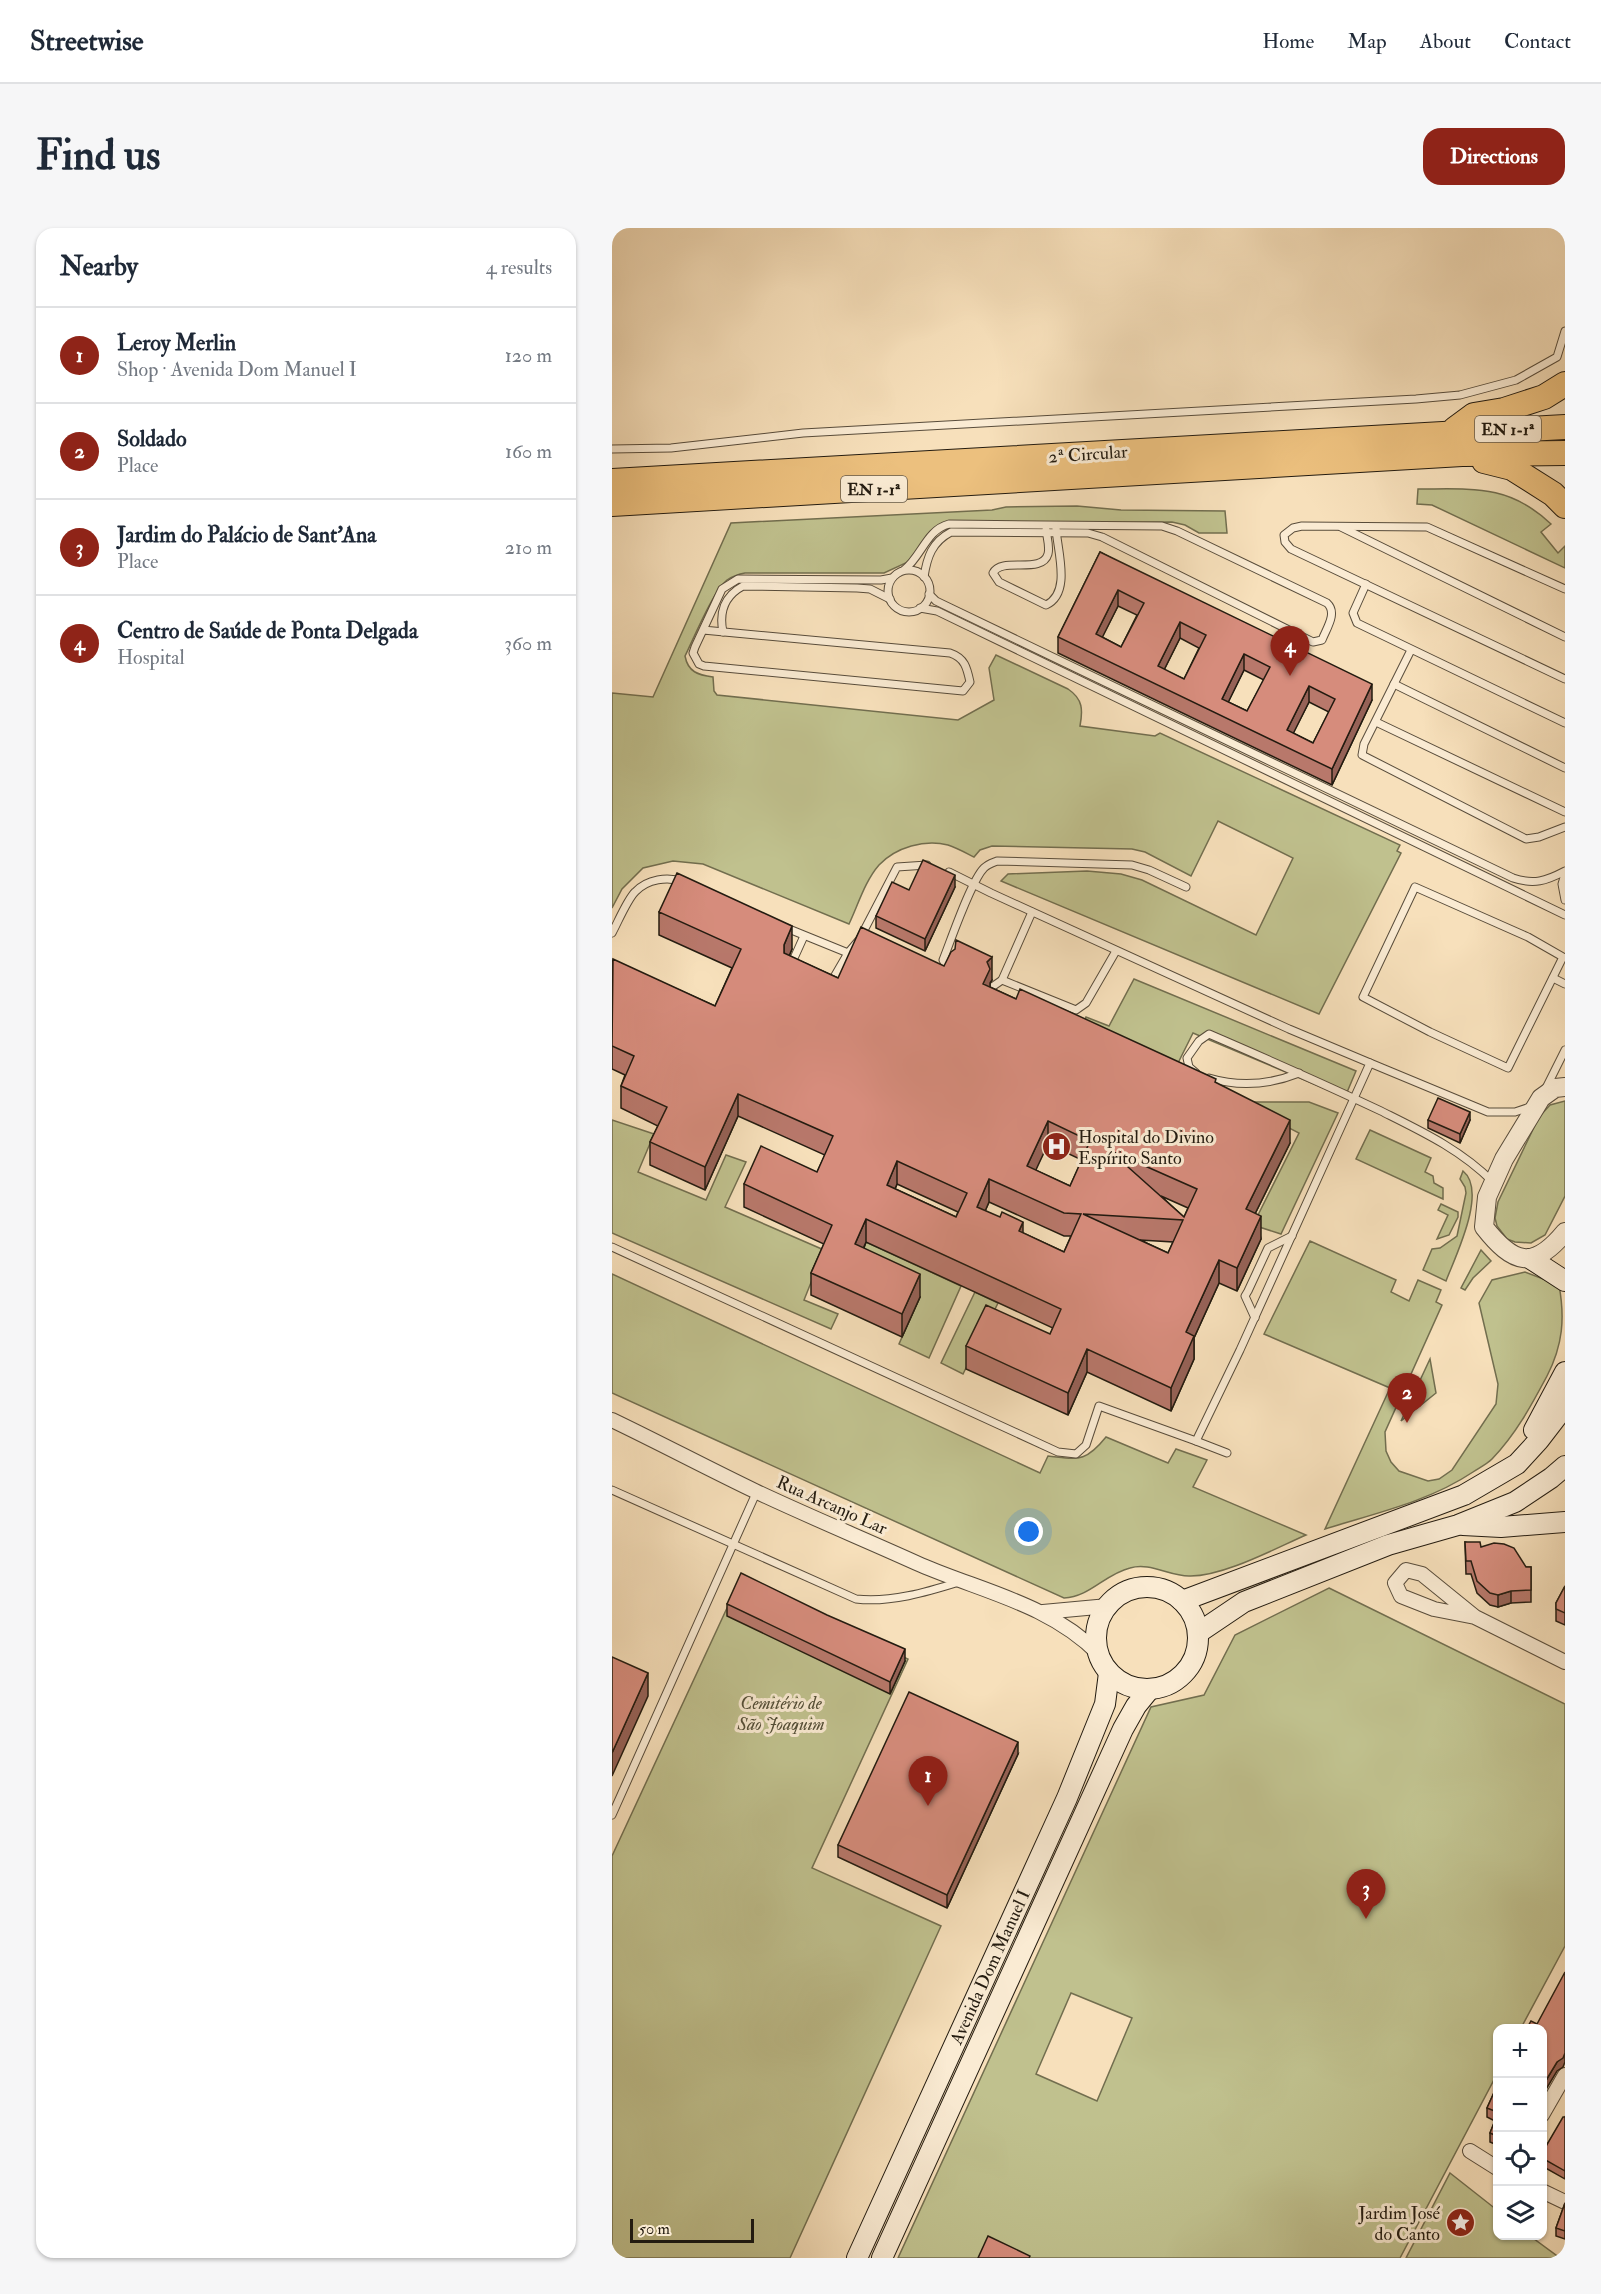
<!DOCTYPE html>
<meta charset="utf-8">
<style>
body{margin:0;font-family:"IM FELL Double Pica",serif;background:#f6f6f7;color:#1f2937}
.controls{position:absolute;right:18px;bottom:18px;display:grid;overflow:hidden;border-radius:12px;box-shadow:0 2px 4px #0004}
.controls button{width:54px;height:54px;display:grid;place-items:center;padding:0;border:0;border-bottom:2px solid #e0e1e3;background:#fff;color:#1f2937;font:30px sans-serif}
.scale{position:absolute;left:18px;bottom:15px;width:124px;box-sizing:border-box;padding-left:6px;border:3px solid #231b10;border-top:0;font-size:16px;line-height:21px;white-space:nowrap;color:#231b10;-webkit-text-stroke:4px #faebd3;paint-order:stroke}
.you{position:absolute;left:417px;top:1304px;width:21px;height:21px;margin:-15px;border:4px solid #fff;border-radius:50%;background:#1a73e8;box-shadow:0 0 0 9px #1a73e833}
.badge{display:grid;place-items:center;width:39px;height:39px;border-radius:50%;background:#8f2418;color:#fff;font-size:20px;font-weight:700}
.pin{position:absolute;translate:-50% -50px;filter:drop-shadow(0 2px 3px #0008)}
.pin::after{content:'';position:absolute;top:32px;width:21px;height:18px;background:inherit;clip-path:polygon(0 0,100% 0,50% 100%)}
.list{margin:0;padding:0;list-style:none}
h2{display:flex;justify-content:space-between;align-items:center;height:78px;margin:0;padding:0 24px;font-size:26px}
h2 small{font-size:20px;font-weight:400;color:#747a83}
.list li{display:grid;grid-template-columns:39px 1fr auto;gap:18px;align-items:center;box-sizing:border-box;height:96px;padding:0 24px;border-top:2px solid #e0e1e3}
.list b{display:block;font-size:22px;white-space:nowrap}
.list p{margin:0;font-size:20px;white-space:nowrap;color:#747a83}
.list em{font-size:20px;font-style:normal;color:#747a83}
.icon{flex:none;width:33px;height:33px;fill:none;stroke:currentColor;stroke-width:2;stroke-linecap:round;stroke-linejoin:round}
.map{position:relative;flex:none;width:953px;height:2030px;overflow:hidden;border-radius:18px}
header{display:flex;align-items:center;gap:36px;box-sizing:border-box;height:84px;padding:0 30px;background:#fff;border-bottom:2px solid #e0e1e3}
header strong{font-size:28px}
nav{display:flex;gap:33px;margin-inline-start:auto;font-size:21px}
.intro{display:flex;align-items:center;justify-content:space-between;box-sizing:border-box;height:144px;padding:0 36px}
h1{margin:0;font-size:42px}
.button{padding:15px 27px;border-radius:18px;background:#8f2418;color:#fff;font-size:21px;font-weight:700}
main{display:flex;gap:36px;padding:0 36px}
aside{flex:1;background:#fff;border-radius:18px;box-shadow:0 2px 4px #0004}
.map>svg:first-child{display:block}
.green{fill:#c0c18e;stroke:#726e4f;stroke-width:1.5;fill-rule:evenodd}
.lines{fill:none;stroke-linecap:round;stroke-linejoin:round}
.service-casing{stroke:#584c3b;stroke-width:9}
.minor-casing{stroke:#584c3b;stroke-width:16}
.tertiary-casing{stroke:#584c3b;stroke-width:20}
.secondary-casing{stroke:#231b10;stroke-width:22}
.trunk-casing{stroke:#231b10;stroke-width:26}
.service{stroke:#faebd3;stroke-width:7}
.minor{stroke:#faebd3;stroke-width:14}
.tertiary{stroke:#faebd3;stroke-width:18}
.secondary{stroke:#faebd3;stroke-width:20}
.trunk{stroke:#ecc07e;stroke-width:24}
.wall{fill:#b8786b;stroke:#231b10;stroke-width:1.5;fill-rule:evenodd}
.shaded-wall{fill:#966257;stroke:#231b10;stroke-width:1.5}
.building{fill:#d68c7c;stroke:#231b10;stroke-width:1.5;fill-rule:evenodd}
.labels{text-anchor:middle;stroke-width:6;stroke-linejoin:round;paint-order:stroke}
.shield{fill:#faebd3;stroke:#64594a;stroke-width:1.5}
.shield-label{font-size:16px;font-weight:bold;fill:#231b10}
.street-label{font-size:18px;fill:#231b10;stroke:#faebd3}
.poi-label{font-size:18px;fill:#231b10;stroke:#faebd3;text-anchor:start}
.park-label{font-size:18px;font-style:italic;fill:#524d36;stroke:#faebd3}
</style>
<header>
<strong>Streetwise</strong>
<nav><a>Home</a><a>Map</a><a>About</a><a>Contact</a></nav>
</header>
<div class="intro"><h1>Find us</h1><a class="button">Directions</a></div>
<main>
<aside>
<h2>Nearby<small>4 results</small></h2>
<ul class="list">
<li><span class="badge">1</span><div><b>Leroy Merlin</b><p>Shop · Avenida Dom Manuel I</p></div><em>120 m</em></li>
<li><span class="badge">2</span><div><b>Soldado</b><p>Place</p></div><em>160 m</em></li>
<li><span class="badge">3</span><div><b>Jardim do Palácio de Sant'Ana</b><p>Place</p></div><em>210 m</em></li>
<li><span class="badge">4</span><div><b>Centro de Saúde de Ponta Delgada</b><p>Hospital</p></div><em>360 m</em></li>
</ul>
</aside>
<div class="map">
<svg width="953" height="2030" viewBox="0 0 953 2030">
<rect width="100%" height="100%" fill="#f7e0bb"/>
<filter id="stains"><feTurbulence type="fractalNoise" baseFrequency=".00333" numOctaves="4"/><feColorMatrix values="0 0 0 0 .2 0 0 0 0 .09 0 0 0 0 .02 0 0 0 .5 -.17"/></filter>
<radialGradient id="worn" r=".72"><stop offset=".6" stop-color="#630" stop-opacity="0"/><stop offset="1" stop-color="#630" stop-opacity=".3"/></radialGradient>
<g class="green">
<path d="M806,261C860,261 897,256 939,296L929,304L946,325L953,318V340L820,277L805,276Z"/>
<path d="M465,278L509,282L613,283L615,305H587L573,297L560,294L330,296L296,334L272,345H133C127,346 121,348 115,352C101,363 82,410 73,428C76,444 86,447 101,449L102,463L105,467L346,492L382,472L377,440L384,427L456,461C471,471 471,482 468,498L543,508L548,505L788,617L785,623L789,625L707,786L389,653L396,646L475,643L509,646L530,652L644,707L681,630L606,593L579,648L533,624L520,621L380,618L368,622L362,629C354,625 345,620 336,617C313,611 284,619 267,637C253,653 246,677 237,696L91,636L61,633L31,640L10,661L0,680V465L41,469L119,295L380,282L394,279Z"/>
<path d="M522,751L744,843L733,869L581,805L563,841L470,800L474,789L497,798Z"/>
<path d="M953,873V968L933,1007L919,1015L903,1014L895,1011L885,998L883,990L886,974L927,889L938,877Z"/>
<path d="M627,874H697L726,885L669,1006L641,997L687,905Z"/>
<path d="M0,892L42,906L26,944L94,972L114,927L134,934L113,979L212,1022L192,1072L226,1086L219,1101L0,1005Z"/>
<path d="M758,902L819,930L813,944L821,948L822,955L831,960V971L744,931Z"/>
<path d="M851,943C876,963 843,1029 834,1053L811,1042L820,1021L828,1020L845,1008L854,965L853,959L848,951Z"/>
<path d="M829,976L846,984V989L837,1007L825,1011L836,987L826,982Z"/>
<path d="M698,1013L784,1052L779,1064L797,1073L806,1052L829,1062L824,1074L830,1077L773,1204L774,1223L779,1234L787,1243L816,1253L827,1251L840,1242L884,1176L886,1156L867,1075L880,1052L913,1044L947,1057C953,1090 951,1117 935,1148C919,1178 904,1206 880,1231C875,1236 867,1240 861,1244C816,1274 764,1285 713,1301L778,1160L652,1106Z"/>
<path d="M254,1014L349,1058L317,1130L287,1116L308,1069L243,1039Z"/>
<path d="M869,1022L879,1033L861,1050L853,1062L849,1060Z"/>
<path d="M0,1046L428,1245L436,1228C466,1231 473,1235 494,1209L556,1235L564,1221L595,1232L581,1259L694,1307C662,1321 610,1349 577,1348C557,1348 538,1334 518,1340C493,1346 478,1369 452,1370L0,1165Z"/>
<path d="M363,1064L386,1075L351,1146L329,1135Z"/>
<path d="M818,1131L824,1165L789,1193Z"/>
<path d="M128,1352L296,1431L200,1640L329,1698L178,2030H0V1628Z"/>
<path d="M717,1360L953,1476V1718L909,1800H885V1846L788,2030H286L539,1479L592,1467L623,1407ZM459,1765L520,1790L485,1873L424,1846Z"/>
<path d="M838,1945L885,1982V2008H918L948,2030H794Z"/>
</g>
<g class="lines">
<defs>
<g id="service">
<path d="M0,221L59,220L191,205L804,171L848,167L904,152L945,129L953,103"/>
<path d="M729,299L953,409"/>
<path d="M434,302C435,310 438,319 436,326C430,347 390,328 381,345L387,354L434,377C460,365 445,322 444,300"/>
<path d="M292,342C310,328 314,302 337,296L550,298L565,303L715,375C726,385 714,401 710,412L701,414L490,309L476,305L339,304C320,314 315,329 312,349"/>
<circle cx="297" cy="363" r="21"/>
<path d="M754,356L741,385L745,395L953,495"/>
<path d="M953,361L815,299L690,298L681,300L672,307L673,314L679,321L953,451"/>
<path d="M317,366L324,373L901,650C922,657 934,653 953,643"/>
<path d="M308,380L325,383L953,687"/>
<path d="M91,402L338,425C353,430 355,440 358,454L351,463L92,438L87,436L81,425L83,419L110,361L126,351L269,352L280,350"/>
<path d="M111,404C107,385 112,368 131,358L245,360L258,361L278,371"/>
<path d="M799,422L752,516L750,527L914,611L927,609L953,599"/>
<path d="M782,456L953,540"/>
<path d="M764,494L953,584"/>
<path d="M953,646L950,656L953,672"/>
<path d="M803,659L916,709L951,729L896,840L818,804L751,769Z"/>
<path d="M172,699L236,725L247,712L285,639L315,637"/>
<path d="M0,705C6,694 15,672 23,664C35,651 56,648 71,654"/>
<path d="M178,739L192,708"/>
<path d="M338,741L335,739L331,732C339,712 359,653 372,640C376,636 380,635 385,633L520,637L537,642L574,659"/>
<path d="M941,750L953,756"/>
<path d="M390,752L464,782L474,775L504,723"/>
<path d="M218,756L236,725"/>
<path d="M380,759L390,752L420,684"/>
<path d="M758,835L876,884H903L921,878"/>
<path d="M584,845L577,839L575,830L587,813L597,806C655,831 712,856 769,883C809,903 848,921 881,954"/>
<path d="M597,850C627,859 657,857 687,845"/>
<path d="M934,860L953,822"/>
<path d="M0,1019L446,1224L464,1226L474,1217L487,1178L584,1213L628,1122L758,835L677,801L379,665L337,644"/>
<path d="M643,1090L633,1068L636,1063L656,1020L680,1008"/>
<path d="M584,1213L615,1225"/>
<path d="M0,1262L244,1371C278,1375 315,1364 347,1354"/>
<path d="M0,1587L145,1263"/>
</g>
<g id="minor">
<path d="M0,1192C48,1215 95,1240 143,1263C198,1289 254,1312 309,1337C372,1364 437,1376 487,1426"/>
<path d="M431,1384L496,1378"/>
<path d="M863,1389L822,1381L789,1368L783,1355L794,1342L810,1346L863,1389L953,1434"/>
<path d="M930,1887L953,1847"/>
<path d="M858,1923L885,1940"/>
<path d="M930,1963L953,1974"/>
</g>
<path id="tertiary" d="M953,859L943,860L929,870L892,931L875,969L872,999C901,1036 921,1043 953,1004"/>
<g id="secondary">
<path d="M919,1031L953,1053"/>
<path d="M922,1202L953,1144"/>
<path d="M851,1297L889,1299L953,1294"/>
<circle cx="535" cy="1410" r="51"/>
<path d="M570,1373L852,1267L905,1236L927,1212L947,1186L953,1174"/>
<path d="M586,1405L632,1374L776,1317L846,1297L903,1274L939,1250L953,1238"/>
<path id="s1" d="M245,2030L455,1570L493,1476L497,1445"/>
<path d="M270,2030L511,1501L524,1478L537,1462"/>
</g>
<g id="trunk">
<path d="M843,201L862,187L892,182L932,169L953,156"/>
<path d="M872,233L900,240L941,266L953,278"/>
<path d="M0,253L953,199"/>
<path d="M0,276L850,226L953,225"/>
</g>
</defs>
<use href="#service" class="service-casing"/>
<use href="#minor" class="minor-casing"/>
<use href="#tertiary" class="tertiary-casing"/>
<use href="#secondary" class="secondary-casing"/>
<use href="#trunk" class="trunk-casing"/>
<use href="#service" class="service"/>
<use href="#minor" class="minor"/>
<use href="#tertiary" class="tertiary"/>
<use href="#secondary" class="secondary"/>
<use href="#trunk" class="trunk"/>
</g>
<g class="wall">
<path d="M488,324L760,472L720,557L446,425V409ZM506,378L525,387L509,419L490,409ZM568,410L587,420L572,451L552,442ZM632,442L652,452L635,483L616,474ZM697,474L717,484L701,515L681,505Z"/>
<path d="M343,659L313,723L264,700V688L297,662Z"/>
<path d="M47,684L180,721L177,728L226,750L332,738L380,752L378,755V759L404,771L604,855L678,915L643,986L649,1011L625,1063L607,1055L582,1110V1131L559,1183L475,1144L456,1187L354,1141V1118L438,1106L441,1100L254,1014L252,1020L308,1069L290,1109L199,1067V1045L212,1016L132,979V956L205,944L213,927L126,888L93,962L38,937V914L46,898L9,880V858L13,847L0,841V732L103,778L120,740L47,707ZM436,916L470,932L458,958L423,942ZM285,956L346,984L344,989L283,961ZM549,968L576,980L572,989ZM377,974L452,1008H459L452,1024L411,1005L373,983ZM528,1012L561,1014L556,1025Z"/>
<path d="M816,892H858L848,915L816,900Z"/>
<path d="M853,1314L869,1319L914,1339H919V1374L899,1375L886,1379L878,1377L865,1365L859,1346H854Z"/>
<path d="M953,1358V1397L944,1393V1375Z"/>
<path d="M115,1376L293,1433L278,1466L115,1388Z"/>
<path d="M406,1526L335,1680L226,1629V1617Z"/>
<path d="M885,1858V1917L878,1914V1905L883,1893L875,1889V1880Z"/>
<path d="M953,1889V1951L930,1938V1925Z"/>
<path d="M953,1975V2011L944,2008V2000Z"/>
</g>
<g class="shaded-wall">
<path d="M506,362V378L484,422V406Z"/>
<path d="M568,394V410L546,454V438Z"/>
<path d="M632,426V442L610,487V471Z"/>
<path d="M760,456V472L720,557V541Z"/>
<path d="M697,458V474L675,518V502Z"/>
<path d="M343,647V659L313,723V711Z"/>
<path d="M180,698V721L172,740V717Z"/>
<path d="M380,729V752L378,755V764L371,756L375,734Z"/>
<path d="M126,866V888L93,962V939Z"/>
<path d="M858,884V892L848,915V906Z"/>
<path d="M678,892V915L634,1004V981Z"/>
<path d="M436,893V916L415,961V938Z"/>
<path d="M285,933V956L275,980V957Z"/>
<path d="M377,951V974L365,1002V979Z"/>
<path d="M649,988V1011L625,1063V1040Z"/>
<path d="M254,991V1014L243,1039V1016Z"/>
<path d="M411,994V1017L407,1003Z"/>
<path d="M607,1032V1055L582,1110V1131L559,1183V1160L574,1104Z"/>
<path d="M308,1046V1069L290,1109V1086Z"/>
<path d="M475,1121V1144L456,1187V1165Z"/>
<path d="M899,1363V1375L886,1379V1367Z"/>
<path d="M293,1421V1433L278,1466V1454Z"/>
<path d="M36,1445V1468L0,1548V1525Z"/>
<path d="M406,1514V1526L335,1680V1667Z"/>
<path d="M953,1825V1834L951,1839L945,1843L930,1868V1859L945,1834Z"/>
</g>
<g class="building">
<path d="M488,324L760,456L720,541L446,409ZM506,362L532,375L509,419L484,406ZM568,394L594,407L572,451L546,438ZM632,426L658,439L635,483L610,471ZM697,458L723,471L701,515L675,502Z"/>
<path d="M311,632L343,647L313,711L264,688L280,654L297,662Z"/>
<path d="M65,645L180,698L172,717V725L226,750L249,699L332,738L339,724L343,721L344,712L380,729L375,734L378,741L371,756L404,771L408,761L604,851L603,854L678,892L634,981L649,988L625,1040L607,1032L574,1104L582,1108L559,1160L475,1121L456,1165L354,1118L374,1077L438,1106L449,1081L254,991L243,1016L308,1046L290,1086L199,1045L220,997L132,956L149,918L205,944L221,908L126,866L93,939L38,914L55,879L9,858L22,828L0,818L1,731L103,778L129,721L47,684ZM436,893L478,913L458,958L415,938ZM497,922L585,961L572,989ZM285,933L355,965L344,989L275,957ZM377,951L452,985L469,986L452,1024L407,1003L411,994L390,984L388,989L365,979ZM471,986L571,992L556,1025Z"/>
<path d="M826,870L858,884L848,906L816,892Z"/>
<path d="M853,1314H868L869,1319L882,1315L892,1316L902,1320L914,1339H919V1362L899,1363L886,1367L878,1365L865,1353L859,1333H854Z"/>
<path d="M129,1345L215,1387L293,1421L278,1454L115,1376Z"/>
<path d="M953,1358V1385L944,1381V1375Z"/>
<path d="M0,1429L36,1445L0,1525Z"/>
<path d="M297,1464L406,1514L335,1667L226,1617Z"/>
<path d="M953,1744V1825L951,1830L945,1834L930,1859V1800H915L919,1793L925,1796Z"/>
<path d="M885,1858V1884L875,1880Z"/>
<path d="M885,1887V1908L878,1905Z"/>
<path d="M951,1889H953V1943L930,1930V1925Z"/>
<path d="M953,1975V2003L944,2000Z"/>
<path d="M376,2008L418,2028L417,2030H366Z"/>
</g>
<defs>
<symbol id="hospital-disc" viewBox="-11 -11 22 22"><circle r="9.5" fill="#8f2418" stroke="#faebd3"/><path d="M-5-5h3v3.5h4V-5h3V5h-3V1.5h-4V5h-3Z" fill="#fff"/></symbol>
<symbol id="sight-disc" viewBox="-11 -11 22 22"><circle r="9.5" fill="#8f2418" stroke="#faebd3"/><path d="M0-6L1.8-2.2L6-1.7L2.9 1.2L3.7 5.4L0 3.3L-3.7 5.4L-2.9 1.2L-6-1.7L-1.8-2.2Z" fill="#fff"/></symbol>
</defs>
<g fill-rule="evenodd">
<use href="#hospital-disc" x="428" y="902" width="33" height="33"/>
<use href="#sight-disc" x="832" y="1978" width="33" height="33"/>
</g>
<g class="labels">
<g class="shield">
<rect x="863" y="188" width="66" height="26" rx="4.5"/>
<rect x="229" y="248" width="66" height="26" rx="4.5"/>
</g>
<g class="shield-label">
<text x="896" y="207">EN 1-1ª</text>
<text x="262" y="267">EN 1-1ª</text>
</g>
<g class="street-label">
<text transform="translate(476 226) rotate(-4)" y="6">2ª Circular</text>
<text transform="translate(220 1277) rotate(24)" y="6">Rua Arcanjo Lar</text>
<text dy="6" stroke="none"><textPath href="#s1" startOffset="320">Avenida Dom Manuel I</textPath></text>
</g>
<g class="poi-label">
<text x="466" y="915">Hospital do Divino<tspan x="466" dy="21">Espírito Santo</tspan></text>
<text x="828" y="1991" text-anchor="end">Jardim José<tspan x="828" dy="21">do Canto</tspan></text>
</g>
<g class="park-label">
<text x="169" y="1481">Cemitério de<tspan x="169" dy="21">São Joaquim</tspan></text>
</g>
</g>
<rect width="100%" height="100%" filter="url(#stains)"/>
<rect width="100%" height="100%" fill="url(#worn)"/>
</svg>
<div class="controls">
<button>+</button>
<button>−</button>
<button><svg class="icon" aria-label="locate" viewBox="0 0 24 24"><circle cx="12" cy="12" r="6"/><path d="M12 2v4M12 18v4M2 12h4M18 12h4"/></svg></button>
<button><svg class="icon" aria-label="layers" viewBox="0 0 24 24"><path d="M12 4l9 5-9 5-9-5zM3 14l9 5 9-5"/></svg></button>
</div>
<div class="scale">50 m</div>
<div class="you"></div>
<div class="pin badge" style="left:316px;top:1578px">1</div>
<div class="pin badge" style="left:795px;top:1195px">2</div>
<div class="pin badge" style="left:754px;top:1691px">3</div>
<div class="pin badge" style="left:678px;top:448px">4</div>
</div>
</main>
